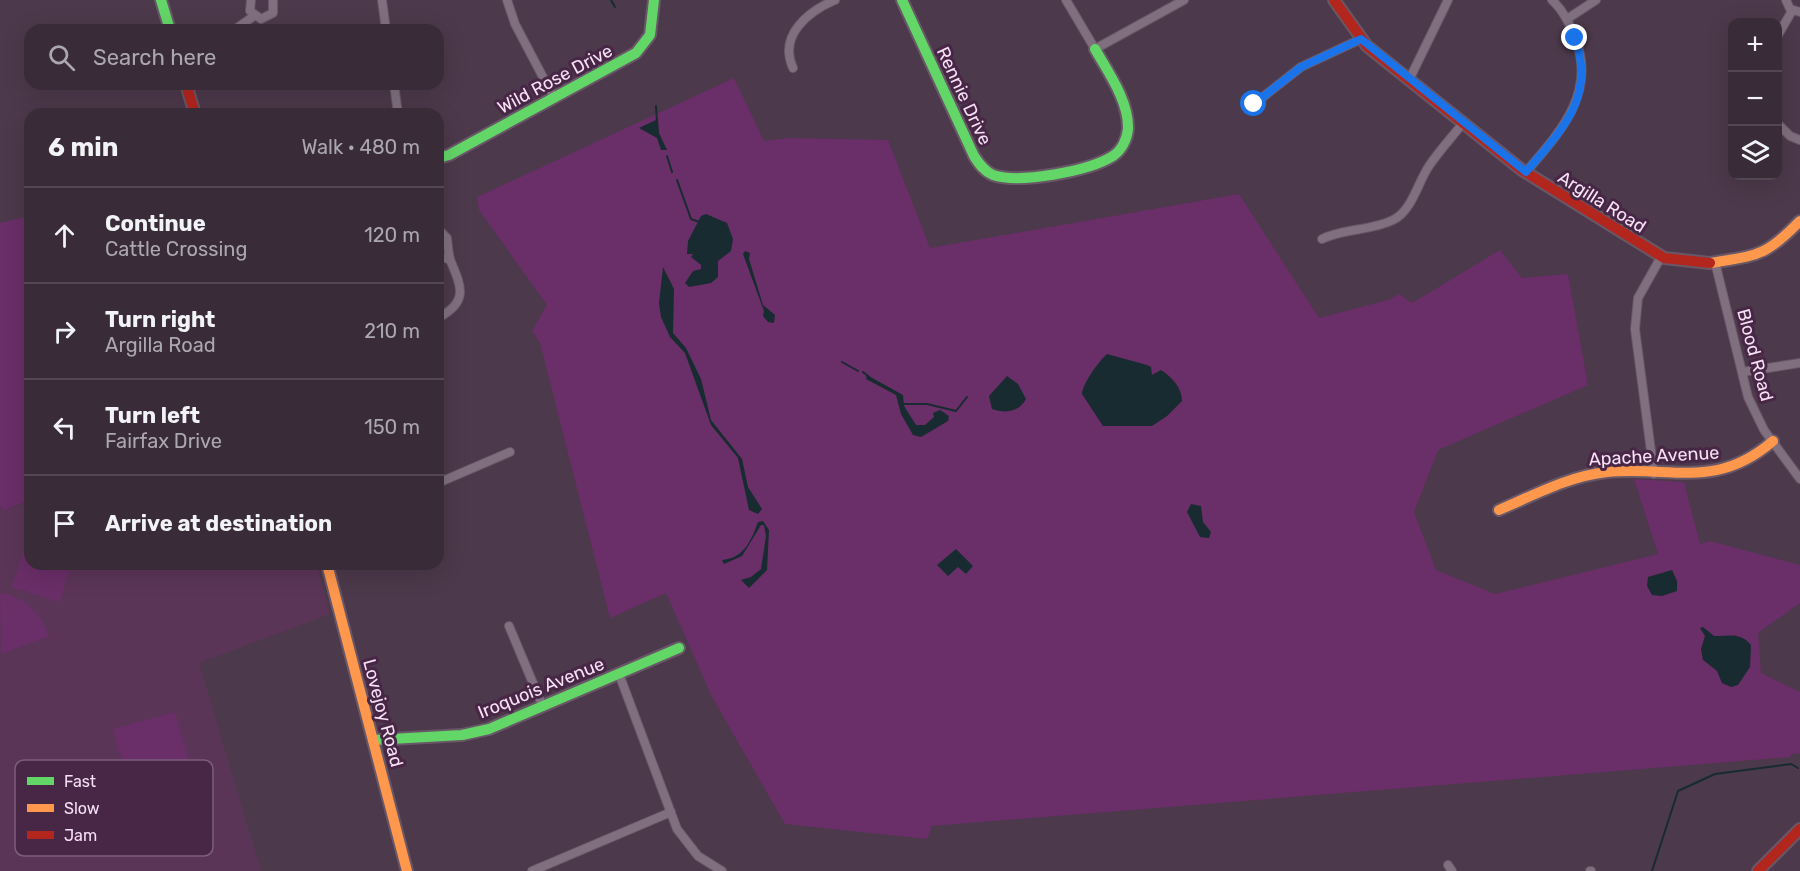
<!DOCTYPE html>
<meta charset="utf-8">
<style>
body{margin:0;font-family:Rubik,sans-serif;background:#443743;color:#f1f3f6}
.controls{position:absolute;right:18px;top:18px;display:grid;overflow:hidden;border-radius:12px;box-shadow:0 6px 24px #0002}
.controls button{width:54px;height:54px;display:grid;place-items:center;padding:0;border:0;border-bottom:2px solid #534753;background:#392b38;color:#f1f3f6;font:30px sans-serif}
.stop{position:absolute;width:18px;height:18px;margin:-14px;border:4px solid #1a73e8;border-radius:50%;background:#fff}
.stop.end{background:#1a73e8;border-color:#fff;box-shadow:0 2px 6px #0008}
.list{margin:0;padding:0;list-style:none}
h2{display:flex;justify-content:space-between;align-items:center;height:78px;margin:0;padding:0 24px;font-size:26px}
h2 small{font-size:20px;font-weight:400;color:#aba7ae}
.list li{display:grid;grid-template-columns:39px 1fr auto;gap:18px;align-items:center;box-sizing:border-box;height:96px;padding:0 24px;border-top:2px solid #534753}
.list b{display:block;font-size:22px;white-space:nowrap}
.list p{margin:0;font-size:20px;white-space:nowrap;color:#aba7ae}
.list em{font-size:20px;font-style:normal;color:#aba7ae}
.icon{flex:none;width:33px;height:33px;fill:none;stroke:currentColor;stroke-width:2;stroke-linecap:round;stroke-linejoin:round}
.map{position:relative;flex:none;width:1800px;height:871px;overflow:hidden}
.search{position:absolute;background:#392b38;box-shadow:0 6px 24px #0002;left:24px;top:24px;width:420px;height:66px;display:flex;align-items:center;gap:15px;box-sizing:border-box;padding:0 21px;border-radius:18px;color:#aba7ae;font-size:22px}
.panel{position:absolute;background:#392b38;box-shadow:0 6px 24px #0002;left:24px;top:108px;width:420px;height:462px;border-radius:18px}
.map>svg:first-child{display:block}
.built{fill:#5b3558}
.green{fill:#6a2e68}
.water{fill:#172b31}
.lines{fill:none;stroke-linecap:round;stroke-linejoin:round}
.stream{stroke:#172b31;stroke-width:2}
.street-casing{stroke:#685767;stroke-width:10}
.fast-casing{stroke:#685767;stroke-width:14}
.slow-casing{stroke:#685767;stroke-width:14}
.jam-casing{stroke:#685767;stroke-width:14}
.street{stroke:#80707f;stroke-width:8}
.fast{stroke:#63d668;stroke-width:10}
.slow{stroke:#ff974d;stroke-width:10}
.jam{stroke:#b3261e;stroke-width:10}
.route{stroke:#1a73e8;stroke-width:8}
.labels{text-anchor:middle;stroke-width:6;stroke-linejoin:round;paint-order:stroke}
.street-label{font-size:18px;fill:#f7e1f5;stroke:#482646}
.key{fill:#482646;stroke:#7d5e7b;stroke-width:1.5}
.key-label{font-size:16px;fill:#f7e1f5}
</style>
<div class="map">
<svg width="1800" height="871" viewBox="0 0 1800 871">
<rect width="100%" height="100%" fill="#4c394b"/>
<path class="built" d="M30,501V564H317L330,614L199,663L261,871H0V505L3,511Z"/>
<g class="green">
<path d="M734,78L764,141L789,138L888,140L930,248L1239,194L1319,318L1388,300L1399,294L1412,303L1500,250L1522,278L1568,274L1588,385L1438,450L1414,512L1436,570L1495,594L1658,554L1634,479L1684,482L1700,544L1710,541L1800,565V603L1758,633L1761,673L1800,692V753L1792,754L1790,757L932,826L927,839L785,824L712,697L666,593L610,618L540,343L532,331L547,305L479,210L477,197Z"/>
<path d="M30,216V500L3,511L0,505V223Z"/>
<path d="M30,531V564H72L59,602L12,587Z"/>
<path d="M0,593C27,598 39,612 49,636L1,654Z"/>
<path d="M175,712L203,810L141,828L113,729Z"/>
</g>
<g class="water">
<path d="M658,119L659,133L667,150H661L657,138L639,128Z"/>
<path d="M706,214L727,223L733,239L731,251L718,261V277L711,283L689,287L685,283L693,271L701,269V265L691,257L693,254H687L688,241L701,216Z"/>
<path d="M745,251L750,253L749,259L763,305L775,315L774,323L768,322L763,316L764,311L743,254Z"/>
<path d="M663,267L674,289L673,333L686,348L701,379L711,420L742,459L748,487L762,509L758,514L749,510L738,458L711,425L685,353L670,337L661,317L659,303Z"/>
<path d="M1107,354L1147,365L1151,367L1152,375L1161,370C1172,377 1182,388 1182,401L1167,416L1152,426H1103L1082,394C1083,383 1099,361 1107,354Z"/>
<path d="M867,375L903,395L904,406L916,425H925L934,417L933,413L940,410L949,416L948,421L921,437L913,435L901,414L896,395L866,379Z"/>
<path d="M1007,376L1018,384L1026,399C1019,412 1005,414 992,409L989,396Z"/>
<path d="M1191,504L1201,506L1203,522L1211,532L1209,538L1200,537L1187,512Z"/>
<path d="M763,521L769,530L767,570L749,588L741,580L751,577L761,569L766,536L764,525H761L742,556L724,564L722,560C744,558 751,541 758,522Z"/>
<path d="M956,549L973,566L966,574L958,567L948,576L937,565Z"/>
<path d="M1672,570L1677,581V591L1662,596L1652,595L1647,586L1648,577Z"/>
<path d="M1703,627L1714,636C1727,637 1739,631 1751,645L1750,667L1738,685L1731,687L1722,683L1717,671L1703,660L1701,649L1705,636L1700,628Z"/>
</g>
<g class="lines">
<g class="stream">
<path d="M611,0L615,7"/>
<path d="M656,106L657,122"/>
<path d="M667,156L672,172"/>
<path d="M677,180L691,219L702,223"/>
<path d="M842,362L858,371"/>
<path d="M863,372L869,377"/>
<path d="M903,404H927L956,411L967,397"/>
<path d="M1652,871L1678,791L1715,774L1791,764L1798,768"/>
</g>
<defs>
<g id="street">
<path d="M251,0L250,11L261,19L273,13V0"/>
<path d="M382,0L386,30"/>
<path d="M507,0L515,24L554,98"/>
<path d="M1066,0L1095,49L1184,0"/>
<path d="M1786,0L1790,9L1800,12"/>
<path d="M1567,19L1596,0"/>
<path d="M234,30L254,16"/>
<path d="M1778,35L1792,11"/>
<path d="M793,68C778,35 809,11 835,0"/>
<path d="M1409,80L1448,0"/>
<path d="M394,84L398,114"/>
<path d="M1254,104L1301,67L1361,39"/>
<path d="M1778,124L1790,136L1800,140"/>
<path d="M1526,172C1559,133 1596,95 1576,40C1570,25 1564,11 1552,0"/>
<path d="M438,229L447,238C448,245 448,255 451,262C462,288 468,302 438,318"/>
<path d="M1322,239C1345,228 1371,231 1393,220C1412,211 1418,182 1429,166C1439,151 1452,137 1463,123"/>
<path d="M438,255L450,260"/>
<path d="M1715,262L1748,397L1764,430L1800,479"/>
<path d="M1742,372L1800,363"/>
<path d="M1654,474L1635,329L1638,298L1661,257"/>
<path d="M438,483L510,452"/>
<path d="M509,626L543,707"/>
<path d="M619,674L677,829L698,856L722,871"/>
<path d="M1448,865L1452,871"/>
<path d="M532,871L671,812"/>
<path d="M1590,871H1591"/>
</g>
<g id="fast">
<path d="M161,0L170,30"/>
<path d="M902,0L974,156C979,164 984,171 993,175C1020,184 1089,171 1113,156C1122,150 1127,139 1128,129C1129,101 1108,72 1095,49"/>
<path d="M438,158L449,155L636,53L650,35L654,0"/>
<path d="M373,740L462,735L489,729L679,648"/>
</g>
<g id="slow">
<path d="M1710,263C1758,255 1765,257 1800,221"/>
<path d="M1499,510C1534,495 1569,476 1607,472C1673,466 1716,490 1773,441"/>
<path d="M327,564L407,871"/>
</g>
<g id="jam">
<path d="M1334,0L1367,46L1522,170L1664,258L1710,263"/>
<path d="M186,84L195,114"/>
<path d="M1758,871L1800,829"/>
</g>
</defs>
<use href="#street" class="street-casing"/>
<use href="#fast" class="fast-casing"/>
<use href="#slow" class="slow-casing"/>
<use href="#jam" class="jam-casing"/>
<use href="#street" class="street"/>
<use href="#fast" class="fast"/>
<use href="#slow" class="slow"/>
<use href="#jam" class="jam"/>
</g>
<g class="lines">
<path class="route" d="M1254,104L1301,67L1361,39L1526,172C1562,129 1596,98 1575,38"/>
</g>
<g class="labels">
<g class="street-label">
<text transform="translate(555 79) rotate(-28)" y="6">Wild Rose Drive</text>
<text transform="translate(964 96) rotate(65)" y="6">Rennie Drive</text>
<text transform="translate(1602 202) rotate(32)" y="6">Argilla Road</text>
<text transform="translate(1755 355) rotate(75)" y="6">Blood Road</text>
<text transform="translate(1654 456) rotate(-3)" y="6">Apache Avenue</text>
<text transform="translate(541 688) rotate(-22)" y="6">Iroquois Avenue</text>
<text transform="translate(383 713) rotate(75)" y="6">Lovejoy Road</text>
</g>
</g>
<rect x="15" y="760" width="198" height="96" rx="9" class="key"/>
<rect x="27" y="777" width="27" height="8" fill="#63d668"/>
<rect x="27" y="804" width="27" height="8" fill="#ff974d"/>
<rect x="27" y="831" width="27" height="8" fill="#b3261e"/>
<g class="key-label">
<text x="64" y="787">Fast</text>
<text x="64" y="814">Slow</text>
<text x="64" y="841">Jam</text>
</g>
</svg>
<div class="controls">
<button>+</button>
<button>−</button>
<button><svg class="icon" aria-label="layers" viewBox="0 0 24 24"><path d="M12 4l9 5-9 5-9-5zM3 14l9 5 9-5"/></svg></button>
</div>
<div class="stop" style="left:1254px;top:104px"></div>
<div class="stop end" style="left:1575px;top:38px"></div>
<div class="search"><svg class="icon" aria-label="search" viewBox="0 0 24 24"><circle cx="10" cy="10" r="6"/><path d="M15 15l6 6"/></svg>Search here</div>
<section class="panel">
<h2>6 min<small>Walk · 480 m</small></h2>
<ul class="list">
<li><svg class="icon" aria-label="ahead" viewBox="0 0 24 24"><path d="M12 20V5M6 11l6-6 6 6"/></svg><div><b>Continue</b><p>Cattle Crossing</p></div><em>120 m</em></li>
<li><svg class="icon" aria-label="right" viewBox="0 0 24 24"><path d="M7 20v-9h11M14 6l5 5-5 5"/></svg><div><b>Turn right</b><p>Argilla Road</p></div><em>210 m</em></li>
<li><svg class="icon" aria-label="left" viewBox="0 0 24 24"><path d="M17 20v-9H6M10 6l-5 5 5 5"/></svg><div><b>Turn left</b><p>Fairfax Drive</p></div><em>150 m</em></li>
<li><svg class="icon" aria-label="arrive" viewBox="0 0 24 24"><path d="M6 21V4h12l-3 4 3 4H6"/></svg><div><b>Arrive at destination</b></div></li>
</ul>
</section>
</div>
